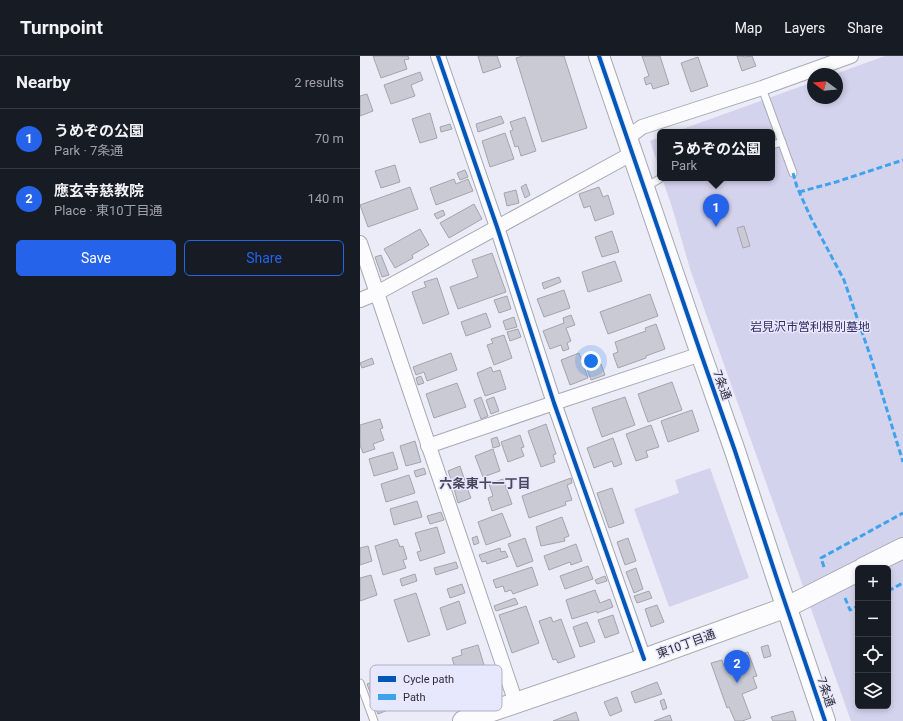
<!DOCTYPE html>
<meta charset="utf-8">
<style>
body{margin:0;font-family:Roboto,"Noto Sans JP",sans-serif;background:#20242c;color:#f1f3f6}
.controls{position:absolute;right:12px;bottom:12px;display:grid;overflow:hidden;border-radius:6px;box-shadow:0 2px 6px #0003}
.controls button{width:36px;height:36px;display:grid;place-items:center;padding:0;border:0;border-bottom:1px solid #363941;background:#171b24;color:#f1f3f6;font:20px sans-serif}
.compass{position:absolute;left:447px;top:12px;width:36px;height:36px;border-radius:50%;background:#171b24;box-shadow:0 2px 6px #0003;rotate:286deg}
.you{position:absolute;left:231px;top:305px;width:14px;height:14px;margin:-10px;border:3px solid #fff;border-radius:50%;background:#1a73e8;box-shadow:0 0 0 6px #1a73e833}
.badge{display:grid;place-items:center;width:26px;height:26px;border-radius:50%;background:#2563eb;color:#fff;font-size:13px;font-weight:700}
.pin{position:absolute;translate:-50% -33px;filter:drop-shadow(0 1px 2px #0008)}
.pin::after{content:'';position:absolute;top:21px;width:14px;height:12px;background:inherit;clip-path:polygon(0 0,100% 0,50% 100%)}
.popup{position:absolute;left:297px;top:73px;width:118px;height:52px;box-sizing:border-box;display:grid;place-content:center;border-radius:6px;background:#171b24;filter:drop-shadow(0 1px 3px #0005);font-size:13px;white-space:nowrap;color:#9ea1a6}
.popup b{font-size:15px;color:#f1f3f6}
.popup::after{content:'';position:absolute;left:50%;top:100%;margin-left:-8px;border:8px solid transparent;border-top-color:#171b24}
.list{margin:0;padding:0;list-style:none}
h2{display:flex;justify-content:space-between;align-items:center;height:52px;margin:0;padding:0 16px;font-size:17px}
h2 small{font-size:13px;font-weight:400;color:#9ea1a6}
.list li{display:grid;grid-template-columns:26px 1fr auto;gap:12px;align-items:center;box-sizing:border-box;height:60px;padding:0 16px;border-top:1px solid #363941}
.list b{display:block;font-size:15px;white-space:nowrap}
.list p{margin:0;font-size:13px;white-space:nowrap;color:#9ea1a6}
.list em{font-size:13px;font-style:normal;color:#9ea1a6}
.actions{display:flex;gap:8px;padding:12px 16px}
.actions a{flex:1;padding:9px 0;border:1px solid #2563eb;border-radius:6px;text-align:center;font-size:14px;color:#2563eb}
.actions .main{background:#2563eb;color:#fff}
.icon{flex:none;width:22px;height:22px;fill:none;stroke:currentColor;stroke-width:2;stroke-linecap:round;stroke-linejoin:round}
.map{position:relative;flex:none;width:543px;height:665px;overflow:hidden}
header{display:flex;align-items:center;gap:24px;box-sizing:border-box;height:56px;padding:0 20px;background:#171b24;border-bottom:1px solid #363941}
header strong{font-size:19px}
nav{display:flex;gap:22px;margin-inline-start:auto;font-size:14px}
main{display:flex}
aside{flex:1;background:#171b24}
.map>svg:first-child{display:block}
.green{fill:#d4d3ed;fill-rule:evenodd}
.building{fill:#cacad5;stroke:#a4a4ae}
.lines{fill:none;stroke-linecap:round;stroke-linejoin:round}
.lane-casing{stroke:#a8a8b2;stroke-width:9}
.street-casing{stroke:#a8a8b2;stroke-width:16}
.secondary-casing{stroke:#a8a8b2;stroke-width:22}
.lane{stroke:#fcfcfe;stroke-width:7}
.street{stroke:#fcfcfe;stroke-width:14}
.secondary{stroke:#fcfcfe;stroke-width:20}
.quiet{stroke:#3ea3ec;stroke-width:3;stroke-dasharray:6 3;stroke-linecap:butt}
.cycleway-casing{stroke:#e7e7fd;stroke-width:6}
.cycleway{stroke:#0057b8;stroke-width:4}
.labels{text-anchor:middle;stroke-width:3;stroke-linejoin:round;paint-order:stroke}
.park-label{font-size:12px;fill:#342c63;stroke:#e7e7fd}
.street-label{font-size:12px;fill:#2d2c37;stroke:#e7e7fd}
.neighbourhood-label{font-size:13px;font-weight:bold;fill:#48475e;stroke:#e7e7fd}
.key{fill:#e7e7fd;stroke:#afafc2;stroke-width:1}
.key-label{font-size:11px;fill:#2d2c37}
</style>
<header>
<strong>Turnpoint</strong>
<nav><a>Map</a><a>Layers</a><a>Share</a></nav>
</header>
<main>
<aside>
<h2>Nearby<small>2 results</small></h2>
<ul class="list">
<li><span class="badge">1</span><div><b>うめぞの公園</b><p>Park · 7条通</p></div><em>70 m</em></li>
<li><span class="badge">2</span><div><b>應玄寺慈教院</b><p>Place · 東10丁目通</p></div><em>140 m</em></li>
</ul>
<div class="actions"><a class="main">Save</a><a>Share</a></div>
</aside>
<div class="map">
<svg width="543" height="665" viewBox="0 0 543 665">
<rect width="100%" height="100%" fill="#ececf8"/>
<g class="green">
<path d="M525,0H543V665H491L331,216L312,151L302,122H412V76H314L453,26V42H477V18H475ZM498,512H528V650H498Z"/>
<path d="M300,81V115L290,85Z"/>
<path d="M350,412L389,522L309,551L274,453L319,437L315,424Z"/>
</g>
<g class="building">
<path d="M13,0H48L49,3L44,4L47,13L21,22Z"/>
<path d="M118,0H137L141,11L123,17Z"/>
<path d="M163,0H204L227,72L182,86L156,2Z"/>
<path d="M282,0H300L309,28L293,33L291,27L286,29L284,22L289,20Z"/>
<path d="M377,0H383L384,1L392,0L396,10L382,15Z"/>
<path d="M338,1L348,30L331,36L321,7Z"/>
<path d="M60,16L63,24L51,29L55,40L31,48L24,29Z"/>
<path d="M7,38L13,55L0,60V40Z"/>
<path d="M70,57L77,82L60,87L52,63Z"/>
<path d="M141,60L144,67L118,76L116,68Z"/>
<path d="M165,61L176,95L161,100L158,90L155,91L150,75L153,74L150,66Z"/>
<path d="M90,68L92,73L81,76L80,71Z"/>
<path d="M145,77L154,103L130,111L122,85Z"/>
<path d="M35,109L40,126L21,132L15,115Z"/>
<path d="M105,114L108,121L100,124L97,117Z"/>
<path d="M94,123L96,128L108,123L113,135L76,149L70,132Z"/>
<path d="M166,128L170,139L165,142L161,131Z"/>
<path d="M50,131L58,153L8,171L0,149Z"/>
<path d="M239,131L243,141L248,139L254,158L235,165L230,150L224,152L219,138Z"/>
<path d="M156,134L159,147L147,150L144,137Z"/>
<path d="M114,148L122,163L89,182L80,167Z"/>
<path d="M83,154L85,159L77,163L74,158Z"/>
<path d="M384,170L390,190L383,192L377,172Z"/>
<path d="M60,173L69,189L52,199L53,202L35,212L24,193Z"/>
<path d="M252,175L259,196L242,201L235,181Z"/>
<path d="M132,197L146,236L98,253L90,231L118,221L112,204Z"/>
<path d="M21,199L29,219L22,221L15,201Z"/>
<path d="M255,205L262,225L228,236L222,216Z"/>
<path d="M199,221L201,226L184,233L182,227Z"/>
<path d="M77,222L89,258L63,268L52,236L66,231L64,226Z"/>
<path d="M204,234L210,252L184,261L177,243Z"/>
<path d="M290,238L298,260L248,278L240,256Z"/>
<path d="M147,240L151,253L139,257L134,244Z"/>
<path d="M126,257L131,271L106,280L101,266Z"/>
<path d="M211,259L215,269L206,272L211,285L207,287L209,293L203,295L201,289L190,293L183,275L204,267L203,262Z"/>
<path d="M154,261L157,271L146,274L143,265Z"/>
<path d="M296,268L305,293L286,300V302L258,312L253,298L258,296L255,286L286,275L285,272Z"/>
<path d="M158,273L161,281L150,285L147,276Z"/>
<path d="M144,279L152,302L134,309L127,289L133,287L131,283Z"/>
<path d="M91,297L97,314L67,325L64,316L56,319L53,311Z"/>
<path d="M219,297L228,322L210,329L201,304Z"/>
<path d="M230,300L234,310L241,308L245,319L231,324L223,302Z"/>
<path d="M12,302L14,308L2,312L0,307Z"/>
<path d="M131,311L133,316L140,314L146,333L125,340L117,317Z"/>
<path d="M61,320L64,327L58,329L56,322Z"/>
<path d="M312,326L322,354L288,366L278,338Z"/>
<path d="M97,327L106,351L74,362L66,338Z"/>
<path d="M121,341L128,360L121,363L114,344Z"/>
<path d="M134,341L139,355L131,358L126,344Z"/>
<path d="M265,341L275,369L242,381L232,352Z"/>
<path d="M332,354L339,375L308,386L301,365Z"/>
<path d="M20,363L23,372L20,373L24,384L13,388L15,393L3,397L0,389V369Z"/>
<path d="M186,368L196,398L193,399L195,406L181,411L168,375Z"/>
<path d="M291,369L299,391L286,395L288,401L276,405L266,378Z"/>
<path d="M160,379L164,391L161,392L164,400L148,406L141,386Z"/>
<path d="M137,381L140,390L133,392L131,383Z"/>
<path d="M253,382L262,408L254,411L252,405L234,412L227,392Z"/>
<path d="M55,385L61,406L46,410L40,390Z"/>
<path d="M133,393L140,415L123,421L115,400Z"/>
<path d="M33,396L38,413L14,420L9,403Z"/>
<path d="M100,410L105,425L93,429L88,415Z"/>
<path d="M64,412L66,418L56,421L54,415Z"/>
<path d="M49,419L55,437L26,446L21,428Z"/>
<path d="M211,422L212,427L207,429L212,444L205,446L206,449L169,462L162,440Z"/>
<path d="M143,423L152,448L132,455L128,442L133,440L129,428Z"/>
<path d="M106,429L111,442L98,447L94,433Z"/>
<path d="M252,432L264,467L249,472L237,437Z"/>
<path d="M57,445L62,461L34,469L30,453Z"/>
<path d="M81,456L84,464L70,468L67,460Z"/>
<path d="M142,457L151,480L126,489L118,466Z"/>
<path d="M202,461L209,480L204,482L205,485L181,490L176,471Z"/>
<path d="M77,471L85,497L60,505L57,496L61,495L55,477Z"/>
<path d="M117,480L119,487L114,489L112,482Z"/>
<path d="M165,482L173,505L157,511L148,488Z"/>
<path d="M268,482L276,505L265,509L257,486Z"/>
<path d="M37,483L40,491L43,490L47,503L43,504L46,512L23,519L15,490Z"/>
<path d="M216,488L222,505L211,509L210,506L189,514L184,500Z"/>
<path d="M8,490L12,505L0,509V492Z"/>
<path d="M140,492L141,496L145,495L148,501L127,508L126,505L122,506L119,499Z"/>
<path d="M96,506L98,512L76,519L74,512Z"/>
<path d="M228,510L233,523L205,533L200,520Z"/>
<path d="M172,511L178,529L153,538L151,534L145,536L143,530L136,532L133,524Z"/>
<path d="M276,512L283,533L274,537L266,516Z"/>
<path d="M55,518L57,525L42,530L40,523Z"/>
<path d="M11,519L17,539L0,545V522Z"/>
<path d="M245,520L247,525L237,528L235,524Z"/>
<path d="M102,528L105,537L90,542L87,533Z"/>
<path d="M235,534L240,547L250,543L253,551L237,557V555L212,563L206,544Z"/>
<path d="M289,535L292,542L277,547L274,540Z"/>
<path d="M56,537L70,579L48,586L34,544Z"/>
<path d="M155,542L158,548L136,555L134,550Z"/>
<path d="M99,545L106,567L87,574L80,552Z"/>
<path d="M297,549L304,566L291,571L285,553Z"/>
<path d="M166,550L179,587L152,597L139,559Z"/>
<path d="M253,559L259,577L245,582L238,564Z"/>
<path d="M191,561L193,566L201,563L215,601L198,607L196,603L193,604L179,565Z"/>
<path d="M227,566L235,586L220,591L213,571Z"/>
<path d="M118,589L124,609L109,613L110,618L98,622L92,602L102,599L101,594Z"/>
<path d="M408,589L411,600L404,602L401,591Z"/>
<path d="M388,596L397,620L393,621L397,632L382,638L391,662L382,665H375L369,651L367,652L351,607L362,604L364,610L380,604L378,599Z"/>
<path d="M56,622L64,642L33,655L25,634Z"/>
<path d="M105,622L109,635L103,637L99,624Z"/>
<path d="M21,623L23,630L19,632L28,654L18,658L7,628Z"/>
<path d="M297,626L302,638L275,647L271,636Z"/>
<path d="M257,641L262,655L250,660L244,646Z"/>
<path d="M304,643L307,652L303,654L300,645Z"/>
<path d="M433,655L436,665H413L411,661Z"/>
<path d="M216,656L219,665H193Z"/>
<path d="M310,659L312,665H294Z"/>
</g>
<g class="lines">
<defs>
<g id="lane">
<path d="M402,32L433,117"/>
<path d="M412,89L422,86"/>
<path d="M286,131L301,122"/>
<path d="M0,627L14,665"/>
</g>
<g id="street">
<path d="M78,0L137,171L194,347L284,603"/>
<path d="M267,82L282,71L402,32L491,0"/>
<path d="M0,187L156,647"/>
<path d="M0,244L17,237L273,97"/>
<path d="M68,390L194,347L341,298"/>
</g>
<g id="secondary">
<path d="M239,0L341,298L375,395L418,526L465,665"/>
<path d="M503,512L543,492"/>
<path d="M103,665L284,603L427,551L498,515"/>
</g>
</defs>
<use href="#lane" class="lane-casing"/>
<use href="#street" class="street-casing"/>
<use href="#secondary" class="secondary-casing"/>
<use href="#lane" class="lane"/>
<use href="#street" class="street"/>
<use href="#secondary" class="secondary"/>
<g class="quiet">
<path d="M433,117L437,131L451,162L484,224L511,302L543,406"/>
<path d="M439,136L476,126L543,104"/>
<path d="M464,511L461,502L543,457"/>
<path d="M528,535L543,527"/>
<path d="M485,542L490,554L498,550"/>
</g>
<defs>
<g id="cycleway">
<path d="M78,0L137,171L194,347L284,603"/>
<path d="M239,0L341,298L375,395L418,526L465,665"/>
</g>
</defs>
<use href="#cycleway" class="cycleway-casing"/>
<use href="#cycleway" class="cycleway"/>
</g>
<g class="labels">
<g class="park-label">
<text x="450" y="275">岩見沢市営利根別墓地</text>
</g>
<g class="street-label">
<text transform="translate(362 329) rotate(70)" y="4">7条通</text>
<text transform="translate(326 588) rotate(-20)" y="4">東10丁目通</text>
<text transform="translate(466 636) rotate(71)" y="4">7条通</text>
</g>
<g class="neighbourhood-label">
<text x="125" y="432">六条東十一丁目</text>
</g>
</g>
<rect x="10" y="609" width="132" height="46" rx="6" class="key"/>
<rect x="18" y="620" width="18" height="6" fill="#0057b8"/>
<rect x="18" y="638" width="18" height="6" fill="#3ea3ec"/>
<g class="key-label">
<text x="43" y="627">Cycle path</text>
<text x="43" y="645">Path</text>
</g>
</svg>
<div class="controls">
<button>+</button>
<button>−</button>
<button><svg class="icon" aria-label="locate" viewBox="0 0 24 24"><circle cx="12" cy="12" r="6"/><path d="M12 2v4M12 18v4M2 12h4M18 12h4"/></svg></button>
<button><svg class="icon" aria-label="layers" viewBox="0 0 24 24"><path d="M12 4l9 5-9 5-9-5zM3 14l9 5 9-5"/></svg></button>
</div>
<svg class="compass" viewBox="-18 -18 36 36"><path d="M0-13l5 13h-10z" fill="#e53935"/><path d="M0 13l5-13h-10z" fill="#9ea1a6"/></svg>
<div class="you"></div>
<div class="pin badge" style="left:356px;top:171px">1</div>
<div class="popup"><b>うめぞの公園</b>Park</div>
<div class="pin badge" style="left:377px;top:627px">2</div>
</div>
</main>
